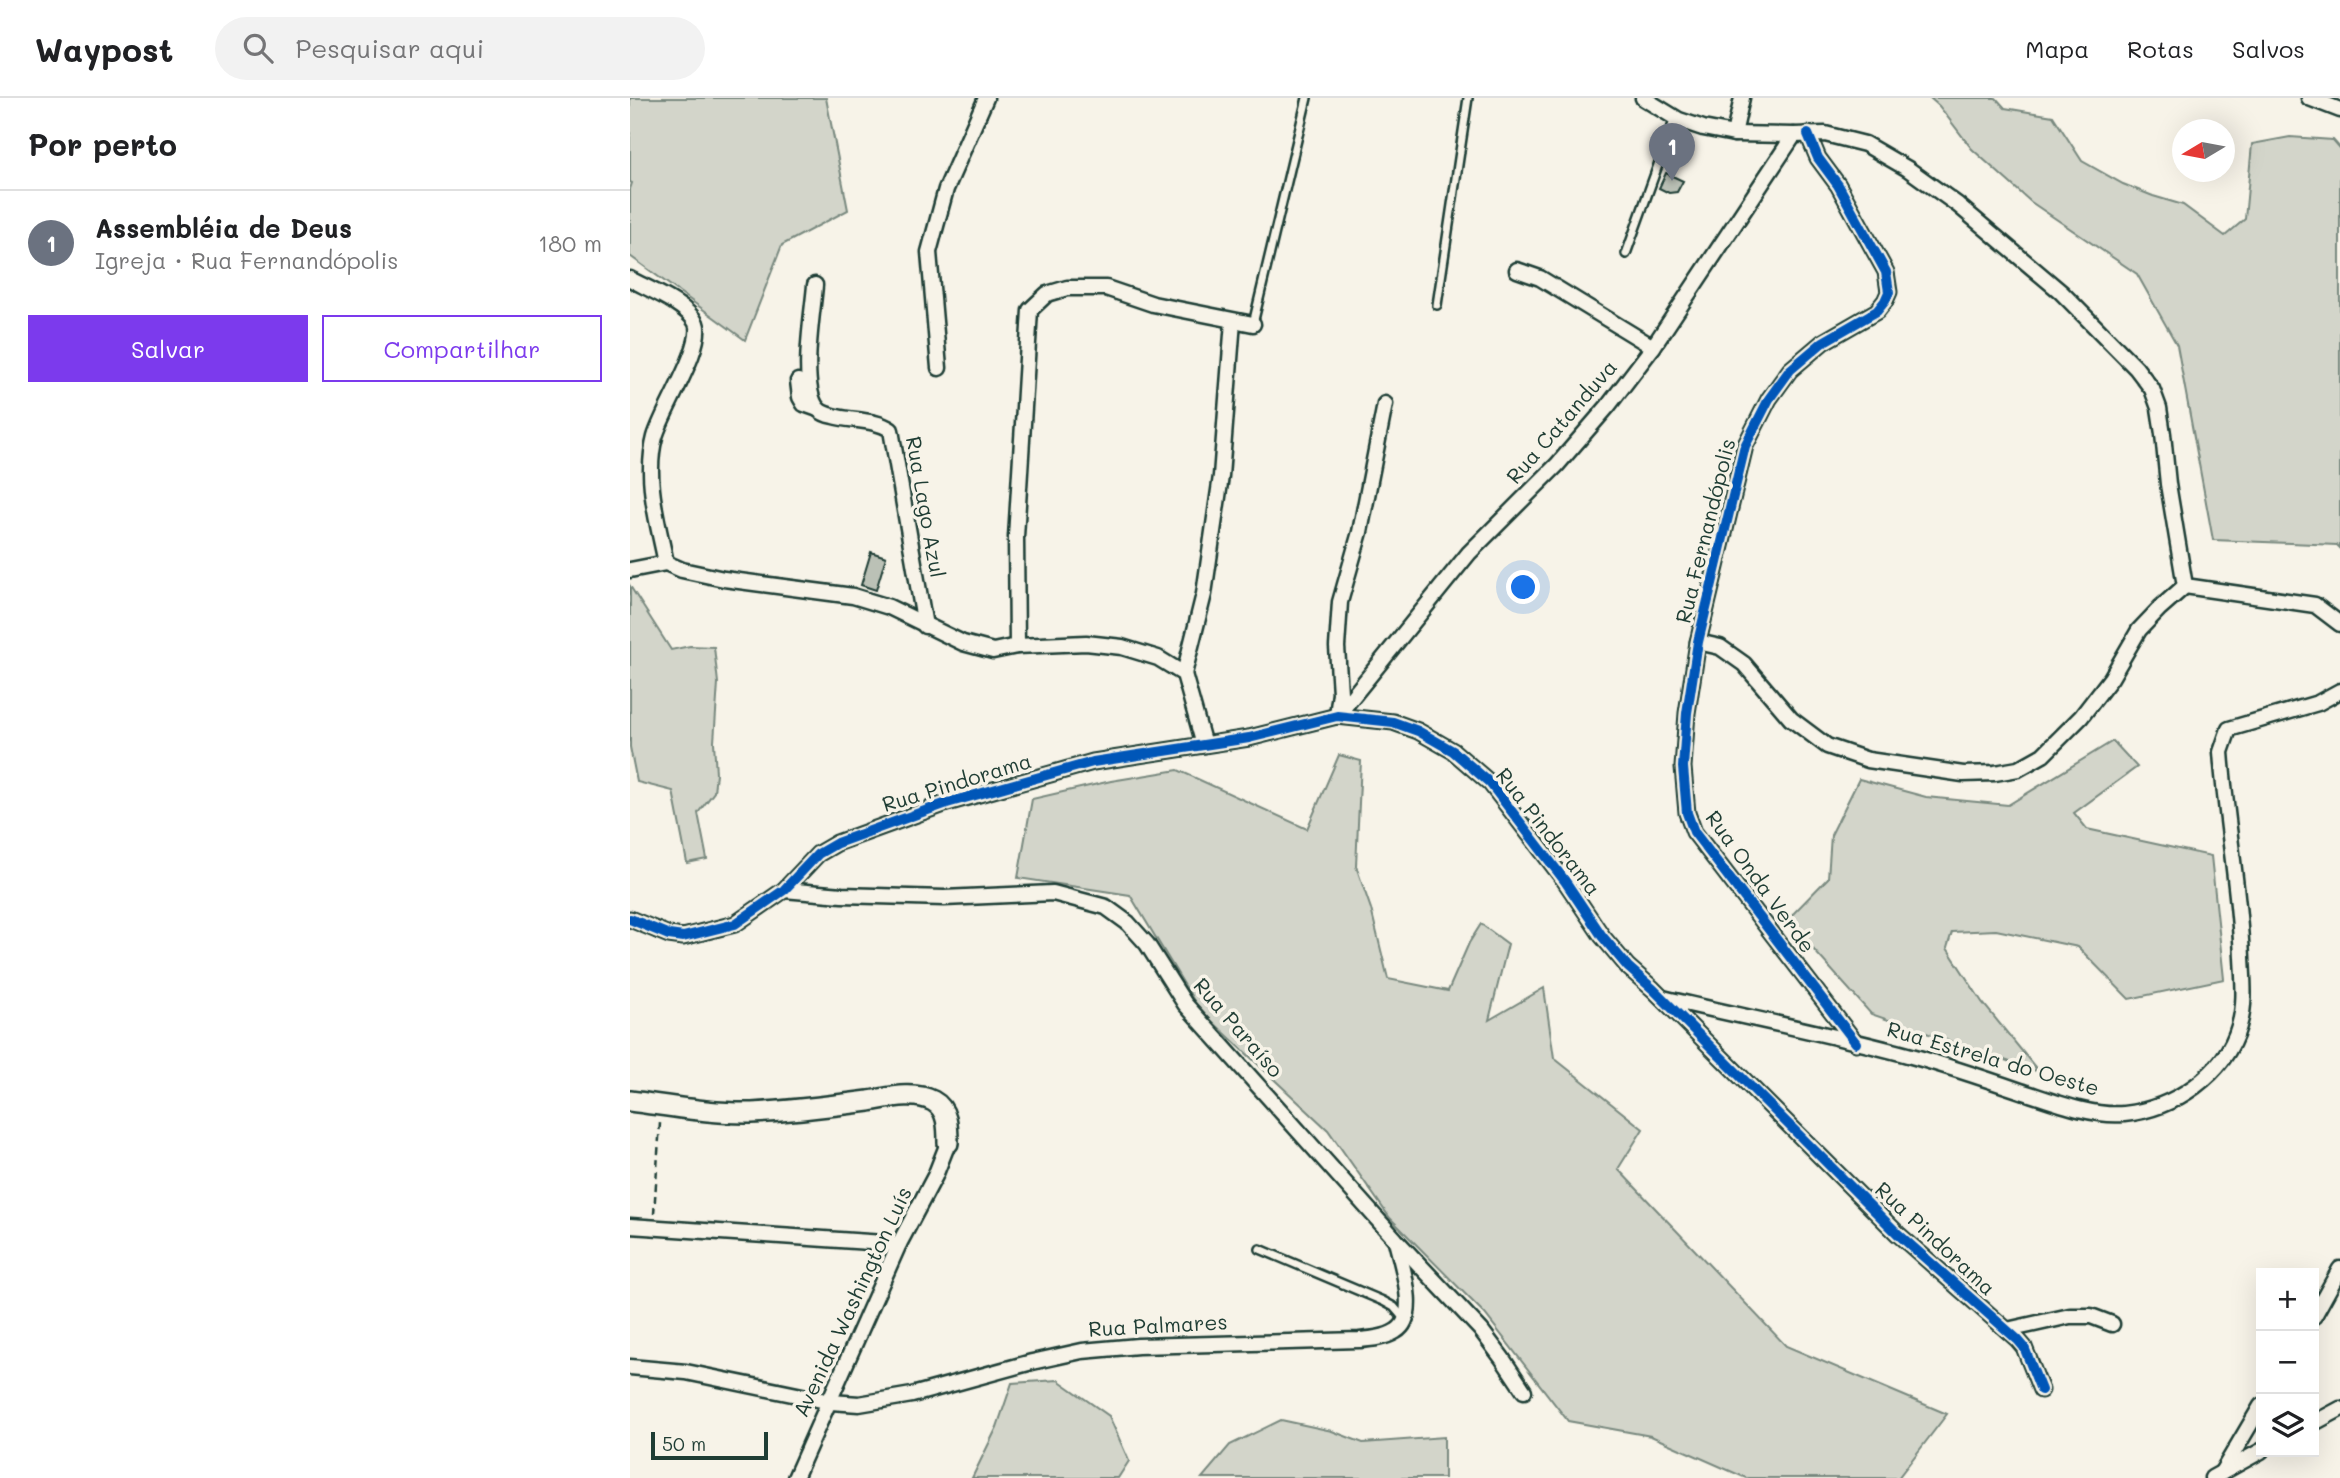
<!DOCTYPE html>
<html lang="pt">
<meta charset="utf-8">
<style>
body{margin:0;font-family:Mali,sans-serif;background:#f2f2f2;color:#202124}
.controls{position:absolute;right:21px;bottom:21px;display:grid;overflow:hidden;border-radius:0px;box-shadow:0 7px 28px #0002}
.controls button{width:63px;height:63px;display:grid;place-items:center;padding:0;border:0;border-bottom:2px solid #e0e0e0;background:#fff;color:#202124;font:35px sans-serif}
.compass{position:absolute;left:1542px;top:21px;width:63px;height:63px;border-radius:50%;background:#fff;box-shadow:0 7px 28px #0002;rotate:260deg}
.scale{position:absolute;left:21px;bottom:18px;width:117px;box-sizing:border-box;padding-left:7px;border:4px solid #1f3d34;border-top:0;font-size:19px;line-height:24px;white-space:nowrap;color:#1f3d34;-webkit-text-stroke:5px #f7f3e8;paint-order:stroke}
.you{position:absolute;left:894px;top:490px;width:24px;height:24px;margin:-18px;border:5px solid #fff;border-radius:50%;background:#1a73e8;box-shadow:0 0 0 10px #1a73e833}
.badge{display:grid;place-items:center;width:46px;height:46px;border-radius:50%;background:#7c3aed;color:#fff;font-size:23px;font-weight:700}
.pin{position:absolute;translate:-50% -58px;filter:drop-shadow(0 2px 4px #0008)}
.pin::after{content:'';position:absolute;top:37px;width:24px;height:21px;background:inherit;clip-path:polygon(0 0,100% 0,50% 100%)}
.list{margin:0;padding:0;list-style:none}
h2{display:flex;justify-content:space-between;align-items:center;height:91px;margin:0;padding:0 28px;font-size:30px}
h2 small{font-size:23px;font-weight:400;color:#757577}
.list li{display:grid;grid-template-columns:46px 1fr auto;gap:21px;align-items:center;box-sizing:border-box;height:105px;padding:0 28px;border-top:2px solid #e0e0e0}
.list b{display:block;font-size:26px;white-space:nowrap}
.list p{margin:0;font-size:23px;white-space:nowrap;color:#757577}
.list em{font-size:23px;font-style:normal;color:#757577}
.actions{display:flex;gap:14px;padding:21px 28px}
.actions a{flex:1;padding:16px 0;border:2px solid #7c3aed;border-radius:0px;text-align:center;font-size:24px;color:#7c3aed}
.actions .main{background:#7c3aed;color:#fff}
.icon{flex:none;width:38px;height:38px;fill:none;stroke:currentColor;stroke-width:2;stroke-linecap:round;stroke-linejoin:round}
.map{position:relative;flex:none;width:1710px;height:1380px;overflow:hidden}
header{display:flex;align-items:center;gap:42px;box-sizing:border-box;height:98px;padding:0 35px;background:#fff;border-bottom:2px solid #e0e0e0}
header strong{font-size:33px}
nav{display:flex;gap:38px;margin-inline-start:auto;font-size:24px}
.search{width:490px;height:63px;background:#f2f2f2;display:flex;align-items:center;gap:18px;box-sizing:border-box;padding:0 24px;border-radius:38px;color:#757577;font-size:26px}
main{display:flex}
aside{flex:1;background:#fff}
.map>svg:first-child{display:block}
.green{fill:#d3d5ca;stroke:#79897f;stroke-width:2}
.building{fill:#bbc1b6;stroke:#1f3d34;stroke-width:2}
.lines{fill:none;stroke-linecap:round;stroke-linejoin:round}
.lane-casing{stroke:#1f3d34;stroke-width:12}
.street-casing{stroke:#1f3d34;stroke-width:19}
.secondary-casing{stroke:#1f3d34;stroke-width:24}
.path{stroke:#1f3d34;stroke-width:2.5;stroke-dasharray:7 5;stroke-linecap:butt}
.lane{stroke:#f7f3e8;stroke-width:7}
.street{stroke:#f7f3e8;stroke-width:14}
.secondary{stroke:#f7f3e8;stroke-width:19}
.cycleway-casing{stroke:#f7f3e8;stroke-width:15}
.cycleway{stroke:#0057b8;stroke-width:10}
.labels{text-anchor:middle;stroke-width:7;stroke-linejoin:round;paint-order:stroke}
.street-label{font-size:21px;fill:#1f3d34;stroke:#f7f3e8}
</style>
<header>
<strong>Waypost</strong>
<div class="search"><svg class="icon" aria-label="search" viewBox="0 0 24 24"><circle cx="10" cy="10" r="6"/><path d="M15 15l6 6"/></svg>Pesquisar aqui</div>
<nav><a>Mapa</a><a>Rotas</a><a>Salvos</a></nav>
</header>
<main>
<aside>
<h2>Por perto<small></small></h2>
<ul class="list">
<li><span class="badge" style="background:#6b7280">1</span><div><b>Assembléia de Deus</b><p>Igreja · Rua Fernandópolis</p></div><em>180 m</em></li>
</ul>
<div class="actions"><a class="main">Salvar</a><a>Compartilhar</a></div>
</aside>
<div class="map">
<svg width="1710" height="1380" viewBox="0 0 1710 1380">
<rect width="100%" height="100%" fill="#f7f3e8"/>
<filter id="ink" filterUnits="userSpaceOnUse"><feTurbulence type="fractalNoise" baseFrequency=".0143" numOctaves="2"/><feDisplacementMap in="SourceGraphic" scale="14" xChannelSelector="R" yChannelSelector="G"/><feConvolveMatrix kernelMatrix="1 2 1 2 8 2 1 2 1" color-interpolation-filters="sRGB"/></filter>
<g filter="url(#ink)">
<g class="green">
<path d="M0,0H196L218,112L152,147L115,242L0,158V91L2,85L0,84Z"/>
<path d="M1300,0H1366L1375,10L1423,18L1452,63L1493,86L1523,98L1553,107L1595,138L1615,121L1622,46L1660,39L1703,42L1710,50V450L1707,447L1583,442L1547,247L1507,176L1401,104L1342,51L1309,8Z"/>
<path d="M0,488L41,552L60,548L84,549L88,585L84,644L86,676L84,694L68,715L77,761L57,765L43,693L7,684L0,649Z"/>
<path d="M1483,643L1507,669L1444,715L1457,731L1581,758L1594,881L1499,901L1448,849L1366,832L1322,834L1317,850L1352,904L1409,974L1241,916L1157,822L1198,780L1201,737L1229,681L1296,699L1378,707Z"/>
<path d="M709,657L731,663L726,768L741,811L758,881L818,893L839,845L851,826L878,846L859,922L914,890L924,960L1013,1031L988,1071L1156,1248L1317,1316L1268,1380H1116L1021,1338L938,1323L855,1216L760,1120L698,1032L569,911L500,797L388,780L402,701L481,683L548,672L677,731Z"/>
<path d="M428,1282L479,1318L499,1363L488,1380H342L367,1329L382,1285Z"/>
<path d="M651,1322L702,1333L733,1345L814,1339V1380H572L600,1347Z"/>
</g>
<g class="building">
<path d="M1036,75L1053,83L1047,94L1039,95L1029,90Z"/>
<path d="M241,454L256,459L246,492L231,487Z"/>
</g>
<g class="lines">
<defs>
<g id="lane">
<path d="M996,156L1045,20"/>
<path d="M807,207L838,0"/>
<path d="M623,226L677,0"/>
<path d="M630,1151L753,1203L764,1209L775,1222"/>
</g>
<g id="street">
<path d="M1013,0L1049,22L1073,30L1104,36L1164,37L1195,36L1235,46L1278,71L1328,107L1431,194L1506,270L1522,291L1529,310L1533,336L1538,386L1555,488"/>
<path d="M1679,0L1710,12"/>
<path d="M1104,36L1112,0"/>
<path d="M1178,36L1188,60L1208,87L1256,174L1259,194L1255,203L1247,213L1193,244L1160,272L1139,301L1115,348L1068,544L1057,615L1053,669L1057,715L1064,734L1226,945"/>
<path d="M887,172L910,180L1023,249"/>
<path d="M0,181C18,191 57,206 66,225C75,247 32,313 25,339C14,380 28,425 36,465"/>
<path d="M185,187C183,215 169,289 188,311C191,314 198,317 203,318C220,323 246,321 261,332L295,528"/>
<path d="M309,270L299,154L316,91L356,0"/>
<path d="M168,283L170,299L174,306L188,311"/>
<path d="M0,472L36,465L52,472L94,481L223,498L259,509L333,545L363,553L387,548L456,545L492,549L528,560L554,576L574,647"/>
<path d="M1555,488L1685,507L1710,526"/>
<path d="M1068,544L1090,549L1114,566L1161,621L1197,648L1238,662L1333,676L1365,675L1388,671L1413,657L1451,619L1481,580L1509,532L1530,510L1555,488"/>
<path d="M387,548L386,439L400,212L417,196L437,190H476L523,206L623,226"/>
<path d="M554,576L574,496L591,378L603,223"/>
<path d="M707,617L710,595L707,549L710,504L730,434L755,306"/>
<path d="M707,618L839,455L927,367L978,308L1023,249L1164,37"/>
<path d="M154,792L212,797L314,800L423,795L476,809L498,825L517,846L555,906L766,1142L851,1232L872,1260L894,1293"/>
<path d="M0,821L39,837L53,839L105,826L154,792L188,756L207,745L317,705L463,664L619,640L707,618L763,624L788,633L823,653L860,685L935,783L972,838L998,869L1023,891L1268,1136L1388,1242L1394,1249L1411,1292"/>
<path d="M1033,900C1117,920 1202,936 1285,959C1321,969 1356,981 1391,993C1422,1003 1462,1019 1494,1016C1543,1011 1595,977 1609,928C1616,906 1613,881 1612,859C1609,790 1596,723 1591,654L1599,631L1688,605L1710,593"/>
<path d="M0,1128L269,1146"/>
<path d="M1684,1218L1710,1171"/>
<path d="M1377,1232L1440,1218H1461L1482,1226"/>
<path d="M0,1269L56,1274L201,1304L229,1306L282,1297L402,1264L452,1253L508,1248L729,1242C741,1241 755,1240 766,1233C790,1219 771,1165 766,1143"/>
<path d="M1684,1325L1710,1311"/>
<path d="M1592,1374L1631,1308"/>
<path d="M165,1380L269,1146L305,1078L318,1045"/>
<path d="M1582,1380L1631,1353"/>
</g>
<path id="secondary" d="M0,1003C40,1008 82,1016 122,1015C161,1013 200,1008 239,1003C258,1000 284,993 303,1003C318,1011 318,1030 318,1045"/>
</defs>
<use href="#lane" class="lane-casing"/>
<use href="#street" class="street-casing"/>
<use href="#secondary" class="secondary-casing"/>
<path class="path" d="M24,1116L30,1025"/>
<use href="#lane" class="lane"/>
<use href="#street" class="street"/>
<use href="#secondary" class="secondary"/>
<defs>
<g id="cycleway">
<path d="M1178,36L1188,60L1208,87L1256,174L1259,194L1255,203L1247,213L1193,244L1160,272L1139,301L1115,348L1068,544L1057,615L1053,669L1057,715L1064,734L1226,945"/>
<path d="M0,821L39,837L53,839L105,826L154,792L188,756L207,745L317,705L463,664L619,640L707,618L763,624L788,633L823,653L860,685L935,783L972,838L998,869L1023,891L1268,1136L1388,1242L1394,1249L1411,1292"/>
</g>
</defs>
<use href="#cycleway" class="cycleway-casing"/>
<use href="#cycleway" class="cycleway"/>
</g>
</g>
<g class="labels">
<g class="street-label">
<text transform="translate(932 324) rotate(-49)" y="7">Rua Catanduva</text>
<text transform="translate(295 409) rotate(80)" y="7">Rua Lago Azul</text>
<text transform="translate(1076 433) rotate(-76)" y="7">Rua Fernandópolis</text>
<text transform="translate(327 685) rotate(-17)" y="7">Rua Pindorama</text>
<text transform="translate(918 734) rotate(52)" y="7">Rua Pindorama</text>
<text transform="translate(1130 784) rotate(54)" y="7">Rua Onda Verde</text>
<text transform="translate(608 930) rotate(49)" y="7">Rua Paraíso</text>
<text transform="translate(1363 961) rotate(16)" y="7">Rua Estrela do Oeste</text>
<text transform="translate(1305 1141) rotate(43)" y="7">Rua Pindorama</text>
<text transform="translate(223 1204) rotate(-65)" y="7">Avenida Washington Luís</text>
<text transform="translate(528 1228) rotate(-3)" y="7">Rua Palmares</text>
</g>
</g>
</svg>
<div class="controls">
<button>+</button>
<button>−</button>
<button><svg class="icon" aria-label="layers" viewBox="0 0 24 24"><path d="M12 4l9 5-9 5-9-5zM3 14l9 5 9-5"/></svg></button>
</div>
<svg class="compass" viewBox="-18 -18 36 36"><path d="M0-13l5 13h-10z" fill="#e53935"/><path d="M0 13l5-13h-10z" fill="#757577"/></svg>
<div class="scale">50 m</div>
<div class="you"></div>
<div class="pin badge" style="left:1042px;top:83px;background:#6b7280">1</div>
</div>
</main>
